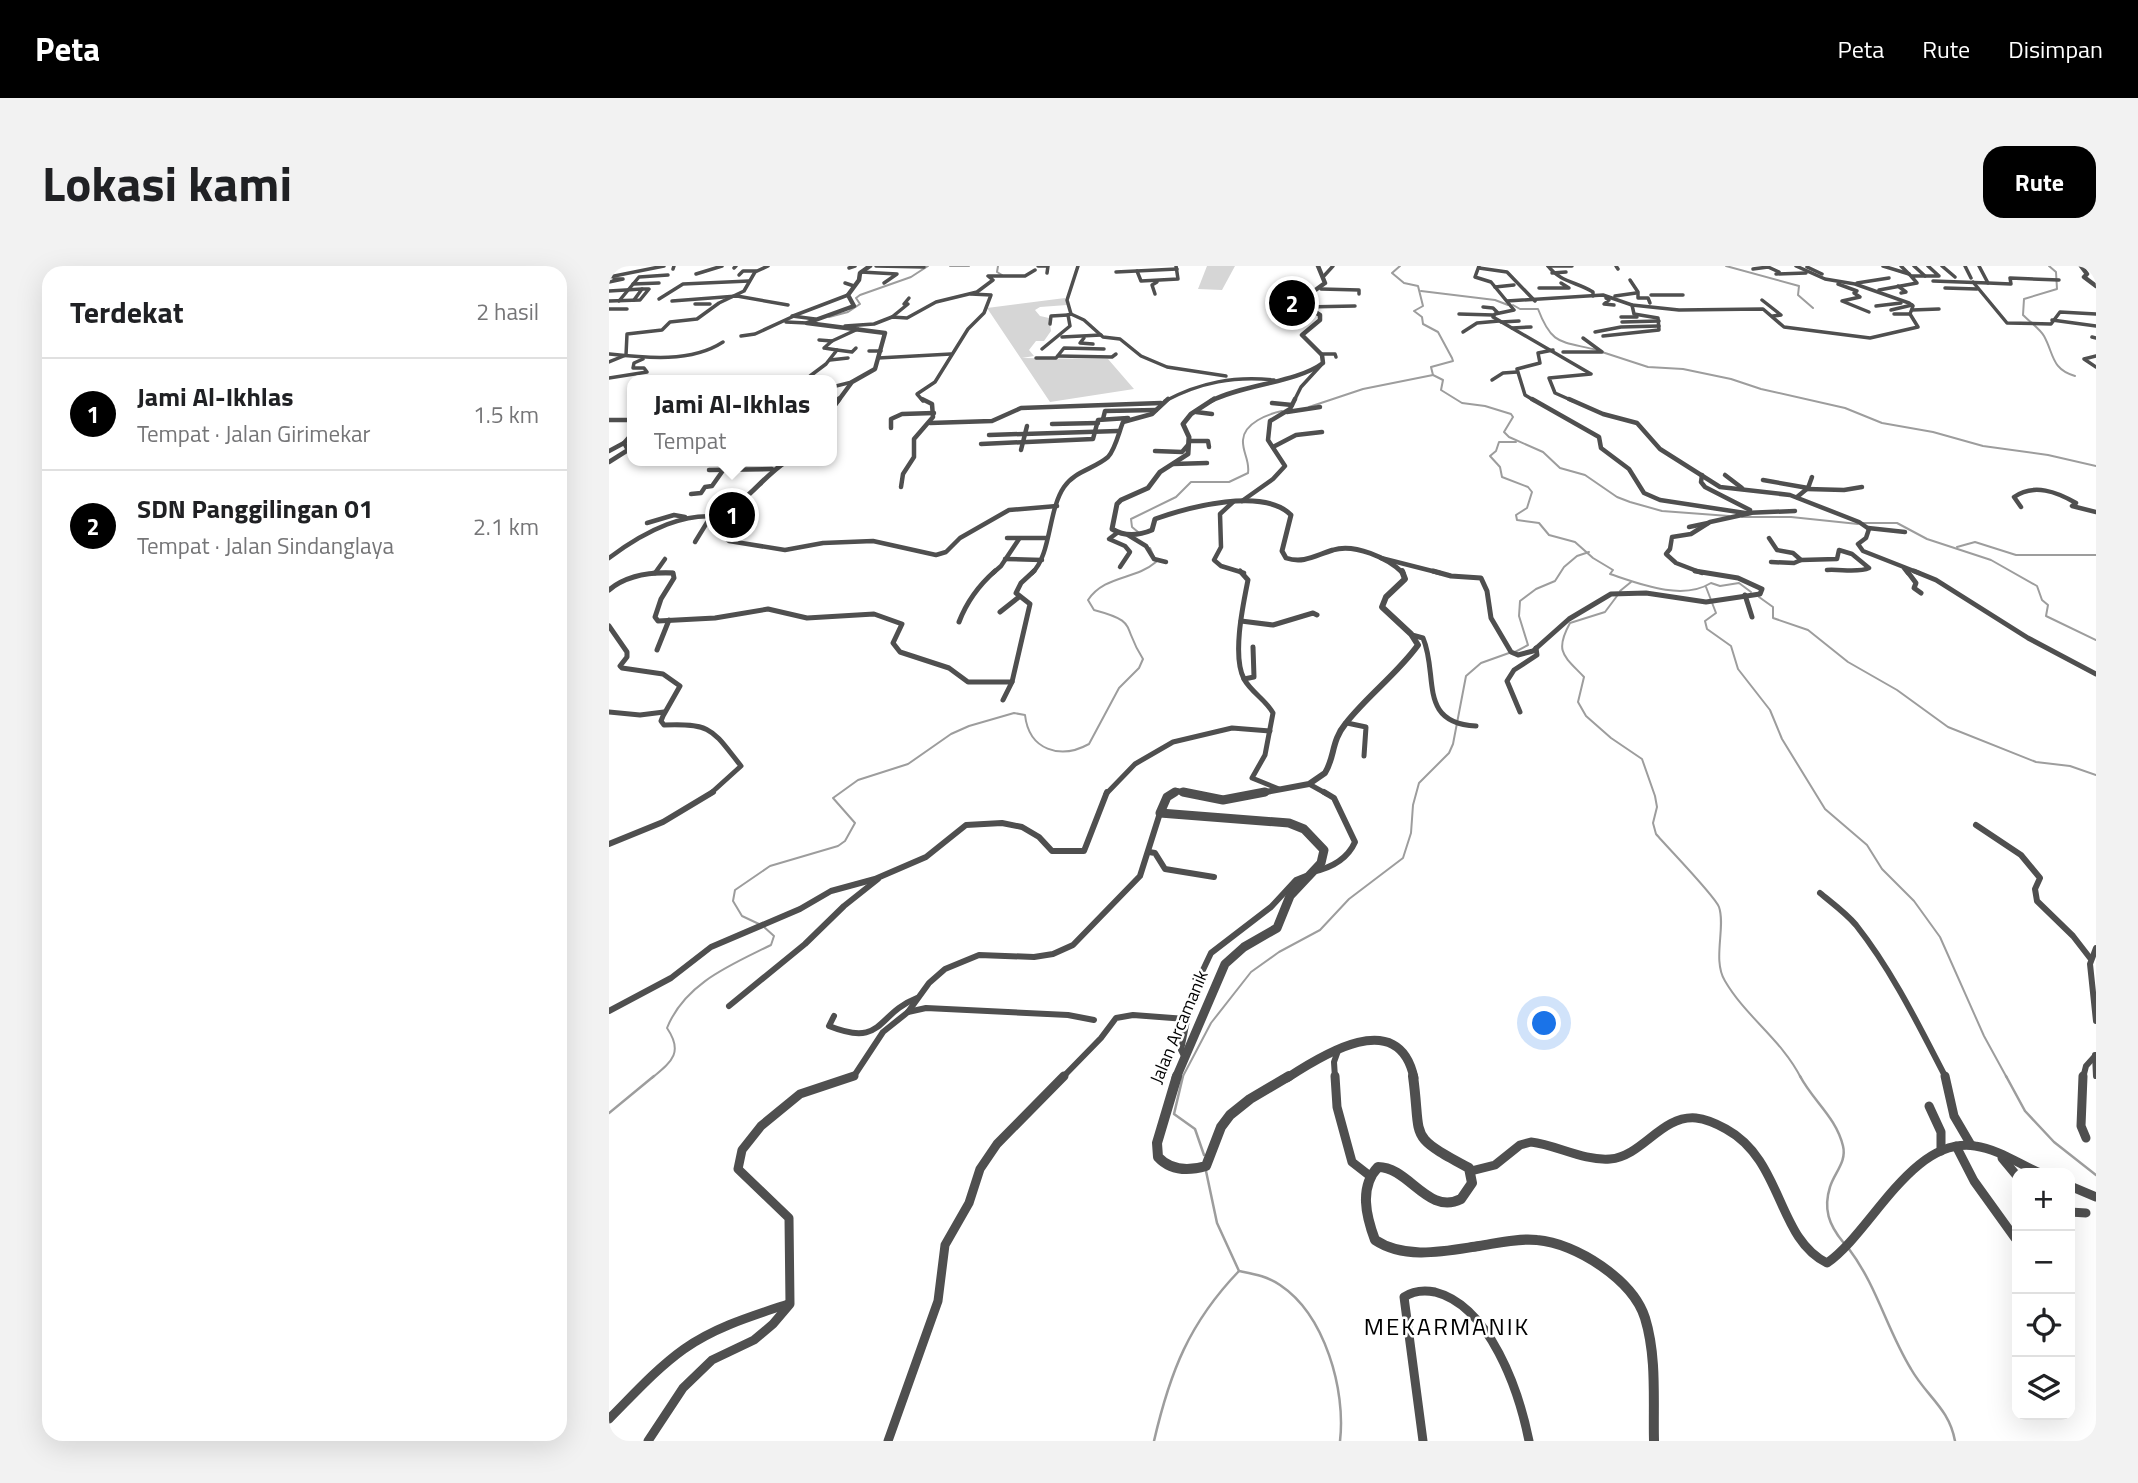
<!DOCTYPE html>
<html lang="id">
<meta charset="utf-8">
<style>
body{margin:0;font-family:"Titillium Web",sans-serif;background:#f2f2f2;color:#202124}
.controls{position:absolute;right:21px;bottom:21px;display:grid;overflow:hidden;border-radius:14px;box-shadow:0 7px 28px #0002}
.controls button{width:63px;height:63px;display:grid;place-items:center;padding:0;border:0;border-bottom:2px solid #e0e0e0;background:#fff;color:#202124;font:35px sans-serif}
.you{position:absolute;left:936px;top:758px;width:24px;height:24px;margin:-18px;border:5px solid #fff;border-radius:50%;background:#1a73e8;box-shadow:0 0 0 10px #1a73e833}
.badge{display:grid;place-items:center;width:46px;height:46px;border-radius:50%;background:#000;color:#fff;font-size:23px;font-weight:700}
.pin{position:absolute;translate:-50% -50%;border:4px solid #fff;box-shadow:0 2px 7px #0006}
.popup{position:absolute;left:18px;top:109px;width:210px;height:91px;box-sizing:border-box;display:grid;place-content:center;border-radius:14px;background:#fff;filter:drop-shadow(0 2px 5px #0005);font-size:23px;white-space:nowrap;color:#757577}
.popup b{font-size:26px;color:#202124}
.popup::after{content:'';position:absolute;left:50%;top:100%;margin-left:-14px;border:14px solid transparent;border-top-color:#fff}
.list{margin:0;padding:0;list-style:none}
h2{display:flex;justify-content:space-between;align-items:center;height:91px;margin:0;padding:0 28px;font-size:30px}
h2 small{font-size:23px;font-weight:400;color:#757577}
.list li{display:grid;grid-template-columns:46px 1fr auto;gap:21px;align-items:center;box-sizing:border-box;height:112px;padding:0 28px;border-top:2px solid #e0e0e0}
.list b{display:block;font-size:26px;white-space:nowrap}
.list p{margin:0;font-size:23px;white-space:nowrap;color:#757577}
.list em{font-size:23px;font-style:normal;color:#757577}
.icon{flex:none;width:38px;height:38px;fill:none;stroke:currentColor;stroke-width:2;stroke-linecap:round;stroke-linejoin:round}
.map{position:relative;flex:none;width:1487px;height:1175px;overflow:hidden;border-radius:21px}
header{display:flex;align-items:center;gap:42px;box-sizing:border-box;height:98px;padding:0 35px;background:#000;color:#fff}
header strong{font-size:33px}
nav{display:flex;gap:38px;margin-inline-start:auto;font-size:24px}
.intro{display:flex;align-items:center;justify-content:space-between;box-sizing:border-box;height:168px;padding:0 42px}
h1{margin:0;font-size:49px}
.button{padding:18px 32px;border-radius:21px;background:#000;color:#fff;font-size:24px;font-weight:700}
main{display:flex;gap:42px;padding:0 42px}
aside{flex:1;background:#fff;border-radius:21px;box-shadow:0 7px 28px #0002}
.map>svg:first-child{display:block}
.green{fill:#d6d6d6}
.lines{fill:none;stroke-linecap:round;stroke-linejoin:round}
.stream-far1{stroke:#9d9d9d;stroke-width:2}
.stream{stroke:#9d9d9d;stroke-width:2.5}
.minor-far4{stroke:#4f4f4f;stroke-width:3.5}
.minor-far3{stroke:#4f4f4f;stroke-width:4.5}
.minor-far2{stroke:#4f4f4f;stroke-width:5}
.minor-far1{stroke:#4f4f4f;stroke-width:6}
.minor{stroke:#4f4f4f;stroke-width:9}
.tertiary-far4{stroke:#4f4f4f;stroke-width:4.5}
.tertiary-far3{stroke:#4f4f4f;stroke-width:5}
.tertiary-far2{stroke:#4f4f4f;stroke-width:6}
.tertiary-far1{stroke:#4f4f4f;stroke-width:9}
.tertiary{stroke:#4f4f4f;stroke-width:10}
.labels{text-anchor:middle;stroke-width:5;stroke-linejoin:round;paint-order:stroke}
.street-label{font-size:18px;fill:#000;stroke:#fff}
.near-quarter-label{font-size:24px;letter-spacing:2px;fill:#000;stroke:#fff}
</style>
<header>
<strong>Peta</strong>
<nav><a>Peta</a><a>Rute</a><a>Disimpan</a></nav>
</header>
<div class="intro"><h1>Lokasi kami</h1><a class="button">Rute</a></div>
<main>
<aside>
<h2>Terdekat<small>2 hasil</small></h2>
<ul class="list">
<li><span class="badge">1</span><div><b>Jami Al-Ikhlas</b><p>Tempat · Jalan Girimekar</p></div><em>1.5 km</em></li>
<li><span class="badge">2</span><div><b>SDN Panggilingan 01</b><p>Tempat · Jalan Sindanglaya</p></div><em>2.1 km</em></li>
</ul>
</aside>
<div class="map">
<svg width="1487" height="1175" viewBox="0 0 1487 1175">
<rect width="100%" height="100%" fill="#fff"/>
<g class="green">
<path d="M598,0H626L613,24L589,23Z"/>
<path d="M456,32L458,39L431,41L426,44L431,50L440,52L442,65L435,75H427L420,84L425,90L413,92L499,93L525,123L441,136L378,42Z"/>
</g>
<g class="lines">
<g class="stream-far1">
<path d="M341,0H360"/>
<path d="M389,0L388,6L393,9"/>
<path d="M791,0L783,7L795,17L809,20L814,40L805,45L813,51L814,58L829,66L843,92L844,95L822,101L824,109L834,114L832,124L853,137L876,140L902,148L904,151L895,166L900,171L934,186L951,202L976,209L1008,231L1021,236L1053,245L1120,250"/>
<path d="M1117,0L1190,20L1189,29L1204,42"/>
<path d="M1440,0L1447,6L1448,23L1415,33L1414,49C1420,55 1431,63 1435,70C1445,88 1442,103 1466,110"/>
<path d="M812,25L886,34L899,39"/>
<path d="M904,39L911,43H929C943,80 952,75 988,84"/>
<path d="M220,51L239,46L251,38L247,32L251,29L302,11L319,0"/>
<path d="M993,86L1039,101L1074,103L1122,113L1152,123L1236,142L1273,157L1324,166L1374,180L1439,189L1487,200"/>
<path d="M700,141L754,123L824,109"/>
<path d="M907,176H890L887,185L881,190L891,201L893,211L919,221L923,226L918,242L907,249L908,254L930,257L940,269L966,276L984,292L1004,304L1001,308C1031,318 1073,335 1102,317L1111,320L1130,317L1142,326"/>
<path d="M1133,251H1182L1249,258"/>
<path d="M1254,257H1288L1318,273L1382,294L1428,320L1433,334L1439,339L1437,350L1487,374"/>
<path d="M529,266L523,261L522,253L567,231L582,216H620L639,207C641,194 633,186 634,174C635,157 659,148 673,145"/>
<path d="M1348,281L1366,276L1407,289H1487"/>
<path d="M1097,321L1107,347L1096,355L1098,363L1122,380L1129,403L1161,444L1173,473L1216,543L1258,579L1273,603L1305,635L1331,671L1375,770L1398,812"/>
<path d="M1011,325L1022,316"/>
<path d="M1008,330L996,346L961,357C945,386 955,390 975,411L969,436L977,450L1002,472L1033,493L1046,530L1048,541L1044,557L1047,568C1058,581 1106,630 1110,641C1117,661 1103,694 1116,715C1137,751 1173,774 1192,812"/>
<path d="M1150,331L1164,341V352L1199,364L1239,396L1288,424L1339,461L1427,496L1461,500L1487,509"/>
<path d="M906,386L919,379L910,350L911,335L927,323L946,315L955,301L968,290L980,286"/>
<path d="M150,658L133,650L124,635L126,624L161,600L229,580L236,575L246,557L224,532L249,514L299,498L342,468L360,460L405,447L416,449C420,484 451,494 480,478L510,422L530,402L534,393C512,359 530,356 485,344L479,334C496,309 526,314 547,296L541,282"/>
<path d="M43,812C62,796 75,787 58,762C76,717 122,699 162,679L165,670L155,661"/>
<path d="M573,812L602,757L642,706L670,686L711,664L740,633L794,592L802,567L804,539L810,517L840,487L844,478L857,410L872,397L900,387"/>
</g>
<g class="stream">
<path d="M574,810L565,848L586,863L595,889"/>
<path d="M1191,810C1204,835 1227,851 1234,880C1238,896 1225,907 1221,921C1214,943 1220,959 1234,976"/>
<path d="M1397,810L1416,845L1445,876L1487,909"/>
<path d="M0,847L45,810"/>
<path d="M597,905L608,957L630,1005C645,1008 658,1010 671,1019C716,1049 737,1124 731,1175"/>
<path d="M1240,983C1268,1020 1278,1064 1302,1103C1318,1131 1340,1142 1346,1175"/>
<path d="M545,1175C561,1106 580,1057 630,1005"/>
</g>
<g class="minor-far4">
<path d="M267,0L315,1L311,0"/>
<path d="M429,0H439L438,7"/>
<path d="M870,0L866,11L882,16L905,44L886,48L884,51L982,108L940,112L946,127L964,135"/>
<path d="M939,0C951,16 968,16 984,26V30"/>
<path d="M939,0H963"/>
<path d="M1007,0L1009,3"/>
<path d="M1274,0L1300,8"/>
<path d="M1292,0L1301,9"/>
<path d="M1305,0L1316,10"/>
<path d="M1333,0L1346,11"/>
<path d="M1356,0L1362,12"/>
<path d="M1198,1L1213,8"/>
<path d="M125,2L127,0"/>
<path d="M240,2L246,0"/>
<path d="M870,2L898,6L926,35"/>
<path d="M64,3L65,0"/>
<path d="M1144,3L1159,1L1170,6"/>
<path d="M528,5L532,15L569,13L567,0"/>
<path d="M252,6L288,8L275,17"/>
<path d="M507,6L568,3"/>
<path d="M943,7L957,6"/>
<path d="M87,8L113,0"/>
<path d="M1167,8L1197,7"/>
<path d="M130,9L134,5H147"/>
<path d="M0,11L55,0"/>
<path d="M714,11L724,0"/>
<path d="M1021,14L1029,26V32H1039L1041,37"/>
<path d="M1324,15L1379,17L1370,0"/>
<path d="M0,16L14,13H5"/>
<path d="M1364,16L1398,57L1442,58L1451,46L1487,48"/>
<path d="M236,17L245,20"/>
<path d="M1248,17L1280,12"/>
<path d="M1379,17L1402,18L1401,12L1450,14"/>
<path d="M24,18L50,17"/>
<path d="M1229,18L1248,25L1245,27L1251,31L1233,35L1260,46"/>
<path d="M1289,20L1297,26L1292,27"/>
<path d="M886,21L905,19"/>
<path d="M930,22H960L952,17"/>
<path d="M1336,22L1368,23"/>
<path d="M712,23L750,24V28"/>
<path d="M1270,24L1308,17L1302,10H1330L1319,0"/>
<path d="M0,25L33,23L25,34"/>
<path d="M546,28L543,19L548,16"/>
<path d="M1042,29H1074"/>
<path d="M1006,30L1027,27"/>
<path d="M999,31L997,32L1000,34L995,38L1005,39"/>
<path d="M50,33L74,18L140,15"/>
<path d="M1153,34L1172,49L1164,50"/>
<path d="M0,35L31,34L40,23H33"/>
<path d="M10,35L30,11L59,9"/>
<path d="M63,35L128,30L179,39"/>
<path d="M898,35L994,29L1023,39L1070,44L1154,43L1175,61L1261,72L1309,61L1301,48L1304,40L1300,37L1246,18L1216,13L1187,0"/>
<path d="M86,38H101"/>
<path d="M1267,40L1292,37"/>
<path d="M696,41L746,40"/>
<path d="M874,41L884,42L889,47"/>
<path d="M0,43H18"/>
<path d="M1282,44L1303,39"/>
<path d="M1303,44L1330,43"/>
<path d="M462,48L475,54L494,71L511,73L532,90L558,101L617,110"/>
<path d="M850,48L884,49"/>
<path d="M1285,48H1301"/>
<path d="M183,50L206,53"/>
<path d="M184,50L239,29"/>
<path d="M283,51L299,38H295L300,32"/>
<path d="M1012,51H1028"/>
<path d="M1443,54L1487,60"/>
<path d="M177,56L198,57"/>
<path d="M892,56L910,55"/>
<path d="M1013,56L1050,55"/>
<path d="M441,58L442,50L459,49"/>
<path d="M236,60L265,58L283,51L298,52L327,36L368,26L384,14L379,10H416L426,4"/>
<path d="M903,62L922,61"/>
<path d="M854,66L868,57L890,55"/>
<path d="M986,66L1012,61L1050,60"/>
<path d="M132,70L146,68L185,50"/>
<path d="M994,70L1050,64L1049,52L1025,48L1023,39"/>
<path d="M453,71L492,69"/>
<path d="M1483,71L1487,72"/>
<path d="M475,72L471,77L484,78"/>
<path d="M210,74L223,75L215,82L228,84L217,98L201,110L218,114"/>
<path d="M223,75L249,63"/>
<path d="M433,83L461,60L459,49L462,48L458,34L469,0"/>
<path d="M228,84L243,86L247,82"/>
<path d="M260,85H272"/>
<path d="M954,86H993L974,72"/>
<path d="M0,88C37,92 82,97 114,76"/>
<path d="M712,88H726L727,91"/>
<path d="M449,90L503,91L507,88"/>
<path d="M1487,90L1475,93L1487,101"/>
<path d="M269,92L342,88"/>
<path d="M427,92H447L455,82L495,83"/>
<path d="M221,94L239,92"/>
<path d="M0,96L17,89L18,68L53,64L61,56L88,53L110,37L135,25L146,6L159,0"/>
<path d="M0,112L38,106L35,102H24L25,97L34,93"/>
<path d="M883,114L894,107L908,106"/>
<path d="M223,121L243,116"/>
<path d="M314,135L308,128L326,116L359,63L375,47L382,29L362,28"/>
<path d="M556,135C592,116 625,110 665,114"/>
<path d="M685,135L692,121L714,97"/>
<path d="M926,135L916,129L908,103L931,97L929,87L944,84"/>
</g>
<g class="minor-far3">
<path d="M923,133L990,171L992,182L1020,203L1035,227L1051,234L1136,247L1186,245"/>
<path d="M960,133L994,148L1028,157L1051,183L1111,221L1181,229L1250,256L1260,263L1257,272L1249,278L1254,285L1310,307"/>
<path d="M663,137L683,139"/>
<path d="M587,146L603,148"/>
<path d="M678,146L711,141"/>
<path d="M494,153L496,145L547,144"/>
<path d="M0,154H19"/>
<path d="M321,157L383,155L412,142L552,137"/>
<path d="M443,158L489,157"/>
<path d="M282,162V153L293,148L325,147"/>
<path d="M380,169L509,165"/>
<path d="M580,175H599L600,181"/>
<path d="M372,178L484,173L489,154L519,152"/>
<path d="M664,181L687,169L713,166"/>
<path d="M412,184L418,160"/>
<path d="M0,185L15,177"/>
<path d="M546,185L573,186L579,179"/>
<path d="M0,196L19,184L15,177L23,168"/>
<path d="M564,198L598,197"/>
<path d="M100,204L163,203"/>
<path d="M1093,209L1092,216L1096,221L1141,244"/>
<path d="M1116,209L1133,222"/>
<path d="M1154,214L1199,222L1188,231"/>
<path d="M292,221L294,208L305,191V173L324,151L323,138L313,133"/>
<path d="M1199,222L1203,211"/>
<path d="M1198,223L1235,224L1253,221"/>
<path d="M82,228L92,227L96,221L103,220L115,203"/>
<path d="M633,235L664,213L676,200L659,174L661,155L681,143L686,133"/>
<path d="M624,236L611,248L612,281L605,294L612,300L635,307"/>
<path d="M1412,241L1405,231C1425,217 1448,226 1467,237L1463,240L1487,246"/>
<path d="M38,257L65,249L76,251"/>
<path d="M1080,261L1099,257"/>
<path d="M1259,262L1296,266"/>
<path d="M508,267L500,273L516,280L521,286L511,301"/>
<path d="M519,269L537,280L545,293L557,296"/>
<path d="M398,272H437"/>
<path d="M1160,272L1168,284L1184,287L1192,294L1228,293L1230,284L1243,288L1260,302C1250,307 1231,303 1218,304"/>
<path d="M86,276L102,250"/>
<path d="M0,292C33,267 81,240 123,254L115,271L120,275L176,284L214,277L264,275L327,289L337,286L351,272L400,244L448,240"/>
<path d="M772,292L831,307"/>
<path d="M396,293L433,294"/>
<path d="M1162,296L1185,297L1192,294"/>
<path d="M1295,302L1299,307"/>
<path d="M44,307H64"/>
<path d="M46,307L56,293"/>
<path d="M384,307L392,300L410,273"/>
<path d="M423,307C442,290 439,244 455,221C466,205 485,203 499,191C506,184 510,166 514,156L543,148L559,133"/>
<path d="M1093,307L1067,297L1057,288L1061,283L1063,271L1082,268L1101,256L1142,247"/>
</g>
<g class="minor-far2">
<path d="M631,305L639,314C634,339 623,390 635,413C642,426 657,434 664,447L656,489L643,512L670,523"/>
<path d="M824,305L842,310L872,312L878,325L882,352L902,386L909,389L924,385L960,353L1002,328L1037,327L1097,336L1151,328L1153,323L1129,312L1086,305"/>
<path d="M1298,305L1307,317L1305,322L1312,327"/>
<path d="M1305,305L1327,314L1419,372L1487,408"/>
<path d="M0,324C18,309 41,306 64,307L65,312L52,333L46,351L49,355L106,352L159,343L198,352L265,348L293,358L284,377L291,386L340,402L359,416H403L421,338L407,327L412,317L425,305"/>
<path d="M1136,329L1143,351"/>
<path d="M391,346L410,331"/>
<path d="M632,355L664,359L704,347L708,349"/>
<path d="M350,356C358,335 369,320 386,305"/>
<path d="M0,360L18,386V391L11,400L13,402L54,408L71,420L54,450L52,455L55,459C104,457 103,464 132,500L101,528"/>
<path d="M803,369L814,372C830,409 808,457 867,460"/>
<path d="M48,384L60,354"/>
<path d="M635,413L645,411L644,381"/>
<path d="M394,434L403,416"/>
<path d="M0,446L31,449L55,446"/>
<path d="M911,446L898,415L905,404L928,389L927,382"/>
<path d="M738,457L757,461L755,490"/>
<path d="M700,518L718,528"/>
<path d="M497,528L526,498L564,476L623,462L661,465"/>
</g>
<g class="minor-far1">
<path d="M1367,559L1412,589L1431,612L1426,623L1428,635L1464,670L1481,692"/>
<path d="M0,578L54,556L104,526"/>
<path d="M540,586L546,587L556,603L605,611"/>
<path d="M703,606C722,602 738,594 746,576L725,532L715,526"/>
<path d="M1211,627C1223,637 1237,647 1247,659C1284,706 1310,760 1337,812"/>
<path d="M1487,682L1481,698L1487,755"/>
<path d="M120,740L196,678L235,640L269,613"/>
<path d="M0,745L62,712L102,681L191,643L222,625L266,613L317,591L357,559L393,557L413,561L430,571L443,585H475L498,526"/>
<path d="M299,746L317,742L459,749L485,754"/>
<path d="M225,750L220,760C275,782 267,748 308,732"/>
<path d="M1486,789L1487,810"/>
<path d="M576,792L572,784L584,725L602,687L662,641L687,614L697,610"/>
<path d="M240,812L245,810L274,766L299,746L320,717L336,703L370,689L425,691L444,688L464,679L531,610L551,547"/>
<path d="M453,812L492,772L507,752L524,749L577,753"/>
<path d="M726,812L725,796L730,782"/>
<path d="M1474,812L1477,800L1486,790"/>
</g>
<g class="minor">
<path d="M726,810L728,841L743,896L761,910"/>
<path d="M1336,810L1345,850L1362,879"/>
<path d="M1474,810L1472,860L1477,872"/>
<path d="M1320,840L1332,866V885"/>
<path d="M1347,880L1365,915L1406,972"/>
<path d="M1393,892L1408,910"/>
<path d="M862,905L886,899L911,879L922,876C948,879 974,895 1001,893C1034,890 1052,849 1087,852C1097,853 1108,858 1117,863C1174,894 1168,973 1218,997C1262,967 1303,870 1366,880C1389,883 1410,898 1431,907"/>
<path d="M1461,920L1487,931"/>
<path d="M1461,946L1477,947"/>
<path d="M0,1153C24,1129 47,1103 75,1083C106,1061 143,1050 179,1038"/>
<path d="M39,1175L74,1122L103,1094L145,1074L164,1058L181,1038L180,952L129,903L133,884L152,860L191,828L245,810"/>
<path d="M279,1175L329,1035L336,979L360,937L371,903L388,878L455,810"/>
<path d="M814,1175L795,1031C804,1025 815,1024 826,1026C881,1040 910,1125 920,1175"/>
</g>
<g class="tertiary-far4">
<path d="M1472,0L1478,8L1475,11L1487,20"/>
<path d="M229,135L243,116L266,103L276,67L198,57L245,40L239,29L250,14L251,7L261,0"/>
<path d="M602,135C635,118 687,117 714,97L713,89L693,69L711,54V49L690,36L716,17L709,0"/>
</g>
<g class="tertiary-far3">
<path d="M605,133L582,148L574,158L580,171L579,188L551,206L539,222L512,234L508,238L503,263C516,271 529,270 543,264L546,253C580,241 654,221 682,249L673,285L677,292C695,298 707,289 724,284C745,277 779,292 794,307"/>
<path d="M223,143L230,133"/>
<path d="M110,249C138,237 153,211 178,195"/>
</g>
<g class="tertiary-far2">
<path d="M563,528L568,525L583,528"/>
<path d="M646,528L700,518L716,507C726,491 722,475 737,457C759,429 788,408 809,379L802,368L773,341L777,331L796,313L793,305"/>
</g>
<g class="tertiary-far1">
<path d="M566,526L558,531L551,547L680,557L695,563L715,584L712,597L681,630L668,662L635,681L616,698L567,812"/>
<path d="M574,526L614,534L656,526"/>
<path d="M678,812C713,789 790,740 805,812"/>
</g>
<g class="tertiary">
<path d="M568,810L548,877L549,891C562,905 580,905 597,900L612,861L621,849L641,833L680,810"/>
<path d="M804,810C813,875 797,868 860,902L863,917L852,933C819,950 800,901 769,901C750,921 757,950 766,974C796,994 836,985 870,980C889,977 909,972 928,974C967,977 1024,1014 1036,1052C1048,1091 1044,1135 1045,1175"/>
</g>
</g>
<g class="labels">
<g class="street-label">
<text transform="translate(570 761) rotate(-67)" y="6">Jalan Arcamanik</text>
</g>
<g class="near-quarter-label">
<text x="838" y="1069">MEKARMANIK</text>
</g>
</g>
</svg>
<div class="controls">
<button>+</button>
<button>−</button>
<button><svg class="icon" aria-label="locate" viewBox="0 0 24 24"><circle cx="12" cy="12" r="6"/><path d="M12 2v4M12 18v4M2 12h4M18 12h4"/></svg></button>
<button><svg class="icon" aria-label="layers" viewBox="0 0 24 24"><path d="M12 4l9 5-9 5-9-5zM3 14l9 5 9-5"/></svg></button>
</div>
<div class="you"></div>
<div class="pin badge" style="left:123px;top:249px">1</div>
<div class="popup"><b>Jami Al-Ikhlas</b>Tempat</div>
<div class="pin badge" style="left:683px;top:37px">2</div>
</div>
</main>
